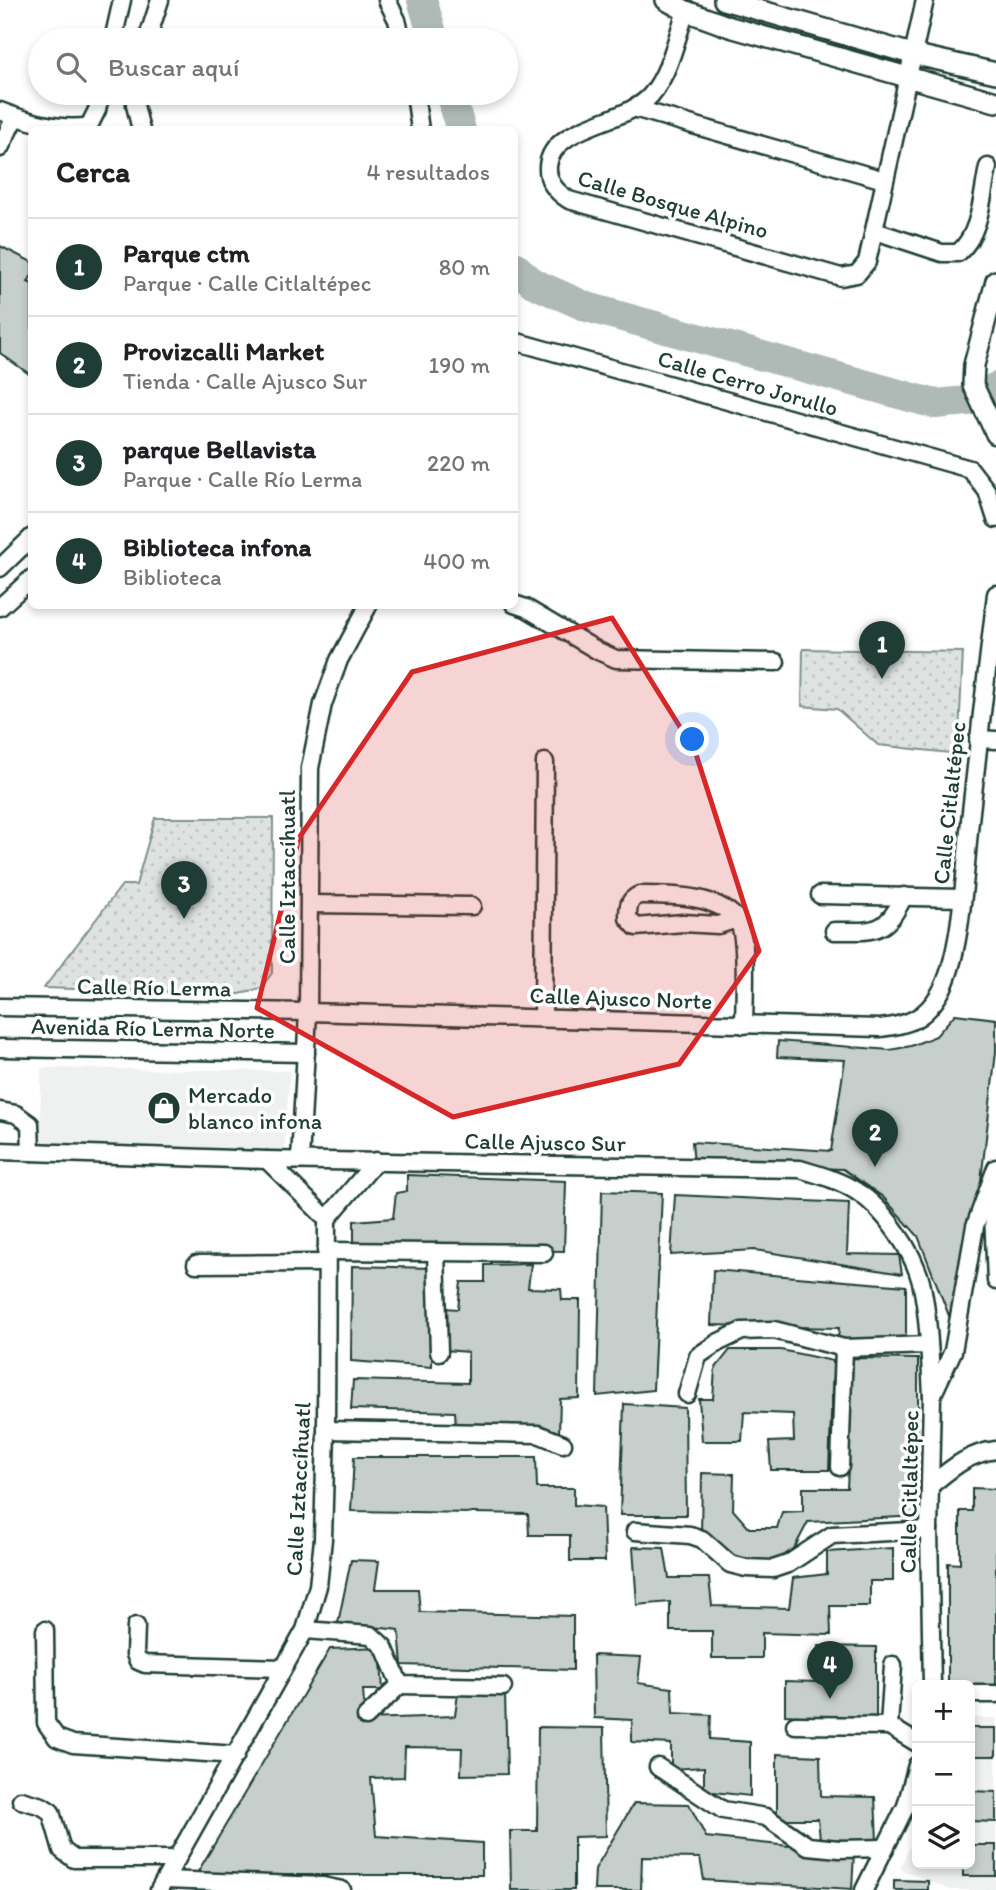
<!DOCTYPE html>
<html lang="es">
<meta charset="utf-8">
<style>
body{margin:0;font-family:Itim,sans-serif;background:#f2f2f2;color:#202124}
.controls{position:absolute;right:21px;bottom:21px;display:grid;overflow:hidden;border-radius:10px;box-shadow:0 4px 10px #0003}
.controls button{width:63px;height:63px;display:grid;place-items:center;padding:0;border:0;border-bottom:2px solid #e0e0e0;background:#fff;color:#202124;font:35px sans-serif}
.you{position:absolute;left:693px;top:740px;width:24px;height:24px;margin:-18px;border:5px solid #fff;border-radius:50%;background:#1a73e8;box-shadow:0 0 0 10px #1a73e833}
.badge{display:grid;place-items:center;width:46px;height:46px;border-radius:50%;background:#1f3d34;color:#fff;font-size:23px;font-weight:700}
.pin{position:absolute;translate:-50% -58px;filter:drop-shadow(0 2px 4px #0008)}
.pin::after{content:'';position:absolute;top:37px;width:24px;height:21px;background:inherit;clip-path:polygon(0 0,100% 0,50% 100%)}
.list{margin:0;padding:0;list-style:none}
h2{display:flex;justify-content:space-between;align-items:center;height:91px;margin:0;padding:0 28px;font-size:30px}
h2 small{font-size:23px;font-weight:400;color:#757577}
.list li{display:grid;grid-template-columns:46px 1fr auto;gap:21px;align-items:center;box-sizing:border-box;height:98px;padding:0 28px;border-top:2px solid #e0e0e0}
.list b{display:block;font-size:26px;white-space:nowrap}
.list p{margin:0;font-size:23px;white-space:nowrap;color:#757577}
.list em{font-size:23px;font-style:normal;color:#757577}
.icon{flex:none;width:38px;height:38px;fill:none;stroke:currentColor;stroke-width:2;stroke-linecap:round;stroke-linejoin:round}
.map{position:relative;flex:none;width:996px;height:1890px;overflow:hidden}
.search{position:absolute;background:#fff;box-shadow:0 4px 10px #0003;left:28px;top:28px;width:490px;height:77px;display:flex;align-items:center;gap:18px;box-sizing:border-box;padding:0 24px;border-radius:38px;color:#757577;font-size:26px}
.panel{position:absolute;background:#fff;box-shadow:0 4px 10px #0003;left:28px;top:126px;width:490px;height:483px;border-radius:10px}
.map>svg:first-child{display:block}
.built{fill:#eef1f0}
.park{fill:url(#park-dots);stroke:#7e908b;stroke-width:2}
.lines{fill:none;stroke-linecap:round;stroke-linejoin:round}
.river{stroke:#afbab7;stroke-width:30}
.building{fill:#c7cfcc;stroke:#1f3d34;stroke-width:2}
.minor-casing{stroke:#1f3d34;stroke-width:21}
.major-casing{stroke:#1f3d34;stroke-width:24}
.minor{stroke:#fff;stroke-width:16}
.major{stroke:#fff;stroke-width:19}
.marked{fill:#d62828;fill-opacity:0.2;stroke:#d62828;stroke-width:5;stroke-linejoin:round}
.labels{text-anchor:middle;stroke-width:7;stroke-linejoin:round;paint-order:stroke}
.street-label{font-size:23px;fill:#1f3d34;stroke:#fff}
.poi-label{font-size:23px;fill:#1f3d34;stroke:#fff;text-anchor:start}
</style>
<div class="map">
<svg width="996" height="1890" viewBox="0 0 996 1890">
<defs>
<pattern id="park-dots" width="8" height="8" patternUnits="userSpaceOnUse" patternTransform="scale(1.75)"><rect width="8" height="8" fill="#dee3e2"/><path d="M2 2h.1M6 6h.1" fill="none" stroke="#bec4c2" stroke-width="1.8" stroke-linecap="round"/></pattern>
</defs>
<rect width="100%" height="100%" fill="#fff"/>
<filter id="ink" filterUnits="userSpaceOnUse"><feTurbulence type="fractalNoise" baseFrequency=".0143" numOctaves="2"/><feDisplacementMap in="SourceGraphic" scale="14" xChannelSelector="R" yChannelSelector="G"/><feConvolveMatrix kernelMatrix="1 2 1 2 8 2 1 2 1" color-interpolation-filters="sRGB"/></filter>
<g filter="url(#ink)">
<g class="built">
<path d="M41,1068L290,1071L284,1153L40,1145Z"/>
<path d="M970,1718H996V1890H949L900,1869L917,1829V1864H970Z"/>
</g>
<g class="park">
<path d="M803,649L963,652L958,754L878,745L837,709L802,706Z"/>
<path d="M155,818H273L272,973L261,988L240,994L44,988L122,885H136Z"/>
</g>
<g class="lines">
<g class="river">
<path d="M422,0L434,40"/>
<path d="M450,93L461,130"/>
<path d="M514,266L533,283L587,307L935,404L968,401"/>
<path d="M989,393L996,387"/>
</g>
</g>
<g class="building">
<path d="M0,246L32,262V275L28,282L32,284V376L0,353Z"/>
<path d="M955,1014L996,1019V1052L980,1189L951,1321L918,1236L883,1197L843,1169L694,1164L692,1142L831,1151L845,1060L777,1057L778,1041L890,1050L911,1046L936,1036Z"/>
<path d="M407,1175L566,1181L564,1251L354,1248V1221L393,1218L396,1193L407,1191Z"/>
<path d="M602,1191L662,1193L653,1390L597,1396Z"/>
<path d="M675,1195L849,1203L847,1254L899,1255L902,1274L755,1250L671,1255Z"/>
<path d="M531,1264L528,1288L561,1289L562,1300H580L579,1398L560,1399L559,1433L456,1428L455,1412L351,1409L353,1380L468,1383V1352L445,1350V1308L458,1309L461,1282H485V1265Z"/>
<path d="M352,1266L433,1268L432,1367L351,1361Z"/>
<path d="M713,1270L906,1286V1343L838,1340L839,1328L711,1325Z"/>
<path d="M730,1350H781L833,1361L829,1470H771L769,1442L794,1441L793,1414L744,1412L742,1441H702L699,1399H713L715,1369Z"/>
<path d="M853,1358L918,1359V1516L808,1522L788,1560L737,1561L701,1536L702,1473L734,1474L733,1510L749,1528H777L782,1512L803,1511V1488H847Z"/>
<path d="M624,1404L685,1408L686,1515H620Z"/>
<path d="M354,1457H536L537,1488H574V1505L603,1507L605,1561H570V1535H529L528,1514L351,1511Z"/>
<path d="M972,1488L996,1489V1687L948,1685V1563L960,1564V1511H972Z"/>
<path d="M633,1547L664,1548L669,1578H709L712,1606L789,1608L793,1578L827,1574V1552L893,1548V1581H870V1606H830L831,1635L762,1633V1658H712V1631H670V1602L637,1605Z"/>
<path d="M351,1560L379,1561L375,1589H418L420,1612L573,1616V1670L402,1665L399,1630L338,1623Z"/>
<path d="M818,1646L876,1647V1721L785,1715V1681L819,1682Z"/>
<path d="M380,1647L383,1690H363L365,1719L455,1716L458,1693L505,1694L507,1774L461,1775L462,1748L405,1747L404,1777L371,1778L376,1836L482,1843V1875H196L330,1649Z"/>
<path d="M593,1655L641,1657L638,1683L672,1688L673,1713L711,1715L710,1739L750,1742V1796L704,1791V1767L671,1769V1744L632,1742V1720L594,1718Z"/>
<path d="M538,1727L604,1728L606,1836L574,1837V1890H511L510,1831H537Z"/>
<rect x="970" y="1728" width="26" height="28"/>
<path d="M777,1754L820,1756L821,1796L875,1797L877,1841L820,1839L818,1819H777Z"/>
<path d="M970,1791L996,1792V1822L970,1821Z"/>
<path d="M634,1803L689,1804L706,1837L854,1853L852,1889L704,1880L700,1858L642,1857L641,1890H594L595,1869Z"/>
<path d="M970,1845H996V1876H963V1864H970Z"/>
<path d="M894,1880L928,1881V1890H894Z"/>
</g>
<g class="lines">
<defs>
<g id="minor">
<path d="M387,0L397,20L402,40"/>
<path d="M686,11C676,39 670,72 651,95C627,124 552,124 548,166C547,182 556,192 569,200L841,277L857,274L867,262L925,0"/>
<path d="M113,40L122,0"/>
<path d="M147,40L160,0"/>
<path d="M136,93L135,105L141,130"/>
<path d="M415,93L420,130"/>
<path d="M634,108L884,180"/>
<path d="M0,111C26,121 62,131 89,126L97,110L101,93"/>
<path d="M0,148L15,117"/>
<path d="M875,231L942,253H958C981,234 982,195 988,167"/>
<path d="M514,341L970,469L987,491L996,519"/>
<path d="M0,568L32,537"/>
<path d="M514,604L526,608L598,651L616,659L776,662"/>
<path d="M0,607L32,578"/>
<path d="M978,739L996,740"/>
<path d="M820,895L962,898"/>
<path d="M310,904L472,906"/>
<path d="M737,919L718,925L683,923L636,927L628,918C628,907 628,900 639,895C668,895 714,894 736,918C749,932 744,1004 744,1025"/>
<path d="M834,931C875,931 885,935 904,896"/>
<path d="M0,1007L308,1012L880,1028C908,1025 925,1019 940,993C962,956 965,866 970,821C978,745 987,670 996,594"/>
<path d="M543,1018L545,762"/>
<path d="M0,1048L306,1053"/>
<path d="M0,1111L16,1114L30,1124L31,1152"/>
<path d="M0,1151L267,1160L800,1169C820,1175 839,1180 856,1191C884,1208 913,1251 921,1282C929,1316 930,1361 932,1396"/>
<path d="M267,1160L327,1219"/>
<path d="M300,1160L308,1012L310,768L323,704L339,660L368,606"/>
<path d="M992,1191L996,1281"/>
<path d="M326,1251L544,1253"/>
<path d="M436,1252L439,1352"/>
<path d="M196,1264L325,1263"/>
<path d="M687,1394L698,1356L717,1343L742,1331L774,1330L844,1348L929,1345"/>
<path d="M326,1430L538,1434L563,1444"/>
<path d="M840,1467L844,1348"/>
<path d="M931,1485C952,1468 969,1453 996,1450"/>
<path d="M635,1531L690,1535L702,1539L730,1564L746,1568L773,1569L788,1564L832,1535L929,1530"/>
<path d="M136,1626L135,1654L138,1661L145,1664L283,1668"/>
<path d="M45,1630L46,1723L57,1738L73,1744L236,1755"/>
<path d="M305,1630L371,1635L384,1647L400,1685L503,1687"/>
<path d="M932,1685L929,1530L932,1396L953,1351L975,1226L996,1168"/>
<path d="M970,1694H996"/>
<path d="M366,1717L400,1685"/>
<path d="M795,1725L889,1726L917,1743"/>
<path d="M889,1726L893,1665"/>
<path d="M658,1767L723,1810L766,1817L808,1846L839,1849L885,1848"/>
<path d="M21,1800L42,1806L51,1812L62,1850L74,1859H177"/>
<path d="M165,1880L323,1886L342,1890"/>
<path d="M159,1890L305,1630L318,1586L323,1539L326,1430L327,1219L376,1161"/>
<path d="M864,1890L906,1806L917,1765"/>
</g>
<g id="major">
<path d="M666,0L686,11L730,27L996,102"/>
<path d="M724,0L912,54L996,73"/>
<path d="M996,281L974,365L973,385L996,434"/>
</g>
</defs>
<use href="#minor" class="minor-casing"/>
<use href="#major" class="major-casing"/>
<use href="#minor" class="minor"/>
<use href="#major" class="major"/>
</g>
</g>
<path class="marked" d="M612,618L695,751L759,951L679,1064L453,1117L257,1008L299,838L412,672Z"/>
<defs>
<symbol id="shop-disc" viewBox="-11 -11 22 22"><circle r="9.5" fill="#1f3d34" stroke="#fff"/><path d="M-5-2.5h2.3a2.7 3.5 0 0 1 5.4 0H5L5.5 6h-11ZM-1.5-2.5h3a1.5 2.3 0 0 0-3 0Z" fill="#fff"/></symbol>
</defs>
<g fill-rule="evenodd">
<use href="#shop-disc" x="145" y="1089" width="38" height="38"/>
</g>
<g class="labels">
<g class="street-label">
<text transform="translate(673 204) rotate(16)" y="8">Calle Bosque Alpino</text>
<text transform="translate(748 383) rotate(16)" y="8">Calle Cerro Jorullo</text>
<text transform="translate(949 803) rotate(-84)" y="8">Calle Citlaltépec</text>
<text transform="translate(287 877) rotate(-90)" y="8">Calle Iztaccíhuatl</text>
<text transform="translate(154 987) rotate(1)" y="8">Calle Río Lerma</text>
<text transform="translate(621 998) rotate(2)" y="8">Calle Ajusco Norte</text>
<text transform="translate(153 1028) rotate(1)" y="8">Avenida Río Lerma Norte</text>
<text transform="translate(545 1142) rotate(1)" y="8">Calle Ajusco Sur</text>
<text transform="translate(298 1489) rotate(-87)" y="8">Calle Iztaccíhuatl</text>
<text transform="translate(909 1492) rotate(-89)" y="8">Calle Citlaltépec</text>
</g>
<g class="poi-label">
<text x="188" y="1103">Mercado<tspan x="188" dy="26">blanco infona</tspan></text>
</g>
</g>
</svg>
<div class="controls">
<button>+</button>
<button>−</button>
<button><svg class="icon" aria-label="layers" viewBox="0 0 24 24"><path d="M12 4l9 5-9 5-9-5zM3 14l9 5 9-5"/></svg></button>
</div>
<div class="you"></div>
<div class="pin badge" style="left:882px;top:679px">1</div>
<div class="pin badge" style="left:875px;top:1167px">2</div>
<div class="pin badge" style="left:184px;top:919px">3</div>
<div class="pin badge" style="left:830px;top:1699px">4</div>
<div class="search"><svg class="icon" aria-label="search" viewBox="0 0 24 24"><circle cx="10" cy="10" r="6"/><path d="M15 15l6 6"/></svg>Buscar aquí</div>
<section class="panel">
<h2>Cerca<small>4 resultados</small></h2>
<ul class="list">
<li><span class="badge">1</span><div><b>Parque ctm</b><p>Parque · Calle Citlaltépec</p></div><em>80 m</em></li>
<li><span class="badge">2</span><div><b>Provizcalli Market</b><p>Tienda · Calle Ajusco Sur</p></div><em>190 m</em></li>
<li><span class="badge">3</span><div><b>parque Bellavista</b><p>Parque · Calle Río Lerma</p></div><em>220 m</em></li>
<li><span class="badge">4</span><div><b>Biblioteca infona</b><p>Biblioteca</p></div><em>400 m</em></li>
</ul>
</section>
</div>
